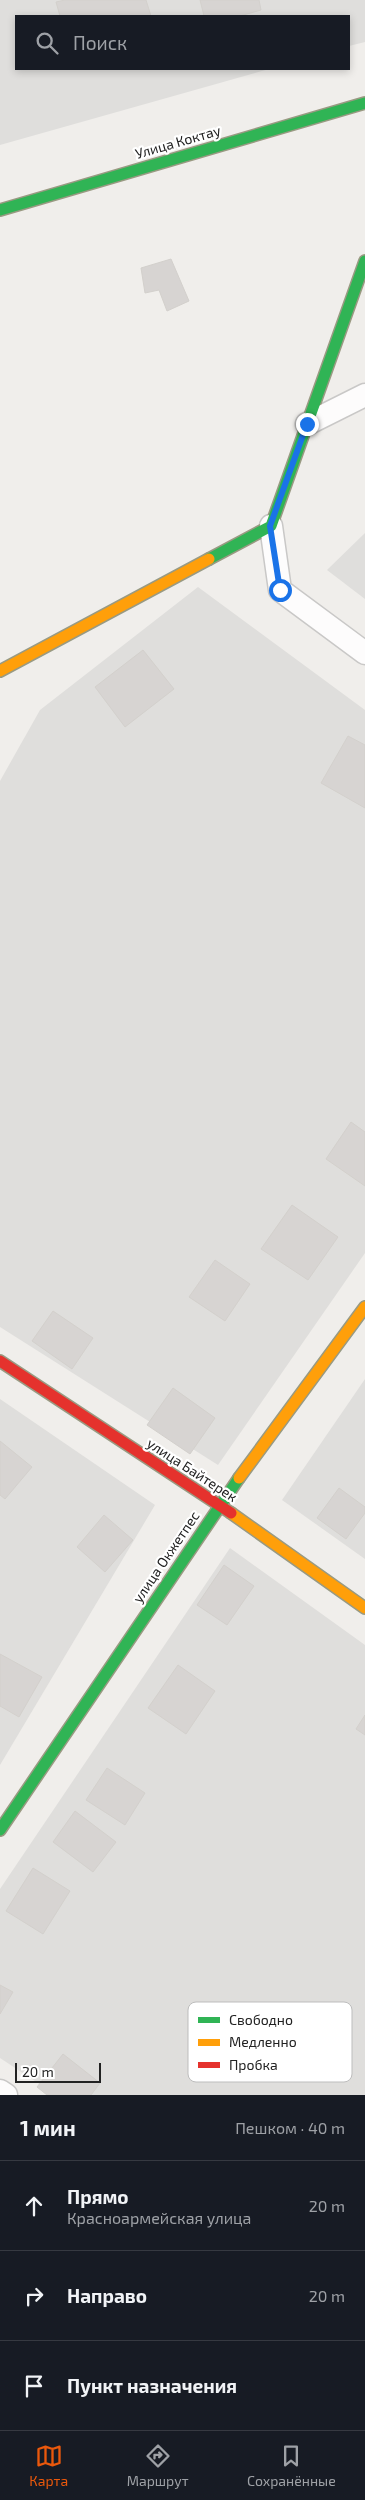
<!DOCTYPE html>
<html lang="ru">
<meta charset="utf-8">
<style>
body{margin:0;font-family:"Exo 2",sans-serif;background:#242831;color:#f1f3f6}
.scale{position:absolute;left:15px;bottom:12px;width:86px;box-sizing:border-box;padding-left:5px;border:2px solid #222;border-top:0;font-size:14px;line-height:18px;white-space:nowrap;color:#222;-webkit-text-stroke:4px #fff;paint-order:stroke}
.stop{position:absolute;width:15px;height:15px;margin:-11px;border:4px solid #1a73e8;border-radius:50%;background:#fff}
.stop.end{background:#1a73e8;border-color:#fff;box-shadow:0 1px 5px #0008}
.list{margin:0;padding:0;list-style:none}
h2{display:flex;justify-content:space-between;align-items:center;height:65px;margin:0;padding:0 20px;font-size:21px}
h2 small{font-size:16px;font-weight:400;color:#9ea1a6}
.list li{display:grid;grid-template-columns:32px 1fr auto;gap:15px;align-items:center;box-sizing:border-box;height:90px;padding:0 20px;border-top:1px solid #363941}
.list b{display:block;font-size:19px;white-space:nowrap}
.list p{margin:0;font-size:16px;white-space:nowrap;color:#9ea1a6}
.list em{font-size:16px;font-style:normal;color:#9ea1a6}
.icon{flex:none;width:28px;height:28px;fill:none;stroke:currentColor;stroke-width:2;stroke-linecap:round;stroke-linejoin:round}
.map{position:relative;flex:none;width:365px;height:2095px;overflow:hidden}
.search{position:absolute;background:#171b24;box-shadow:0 2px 8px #0003;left:15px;right:15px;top:15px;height:55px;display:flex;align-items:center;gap:12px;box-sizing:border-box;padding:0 18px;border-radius:0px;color:#9ea1a6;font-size:19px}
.sheet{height:335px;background:#171b24}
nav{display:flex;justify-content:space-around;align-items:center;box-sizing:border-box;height:70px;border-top:1px solid #363941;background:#171b24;font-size:14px;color:#9ea1a6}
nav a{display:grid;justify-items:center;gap:2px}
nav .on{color:#ea580c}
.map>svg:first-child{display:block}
.residential{fill:#dfdedc}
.building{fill:#d7d4d2;stroke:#d3d0cc}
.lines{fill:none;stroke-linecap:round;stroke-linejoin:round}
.street-casing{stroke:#c9c8c7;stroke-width:25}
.fast-casing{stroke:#999a82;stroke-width:14}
.slow-casing{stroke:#999a82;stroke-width:14}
.jam-casing{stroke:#999a82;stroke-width:14}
.street{stroke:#fdfcfc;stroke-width:22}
.fast{stroke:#30b455;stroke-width:11}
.slow{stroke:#ff9f0a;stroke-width:11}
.jam{stroke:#e5322d;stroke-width:11}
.route{stroke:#1a73e8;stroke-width:6}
.labels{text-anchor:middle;stroke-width:4.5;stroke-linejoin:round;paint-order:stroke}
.street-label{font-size:14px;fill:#222;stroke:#fff}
.key{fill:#fff;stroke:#bdbdbd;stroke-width:1}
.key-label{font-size:14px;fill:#222}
</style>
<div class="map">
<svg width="365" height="2095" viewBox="0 0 365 2095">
<rect width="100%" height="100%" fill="#f0eeeb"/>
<g class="residential">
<path d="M0,0H365V42L349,46V16H16V69H269L0,145Z"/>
<path d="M365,533V599L327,570Z"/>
<path d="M198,587L365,710V1253L218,1465L0,1327V781L40,710Z"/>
<path d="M365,1379V1559L282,1500Z"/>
<path d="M0,1399L155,1505L0,1765Z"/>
<path d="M230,1548L365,1645V2095H56L0,2058V1889Z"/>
</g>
<g class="building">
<path d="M65,0H146L151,16H60L56,2Z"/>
<path d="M200,0H259L261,10L240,16H204Z"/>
<path d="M171,259L189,301L167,311L159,290L145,293L141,268Z"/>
<path d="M143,650L174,689L125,727L95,687Z"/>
<path d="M348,736L365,745V808L321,783Z"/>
<path d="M351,1122L365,1132V1186L326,1159Z"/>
<path d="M292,1205L338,1237L308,1280L261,1249Z"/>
<path d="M215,1260L250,1284L225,1321L189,1297Z"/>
<path d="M53,1311L93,1338L72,1369L32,1341Z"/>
<path d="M173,1388L215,1418L190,1454L147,1425Z"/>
<path d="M0,1441L32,1467L5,1499L0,1495Z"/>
<path d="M339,1488L365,1507V1513L346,1539L317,1518Z"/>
<path d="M104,1515L133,1540L105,1572L77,1547Z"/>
<path d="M224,1565L254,1586L227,1625L197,1605Z"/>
<path d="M0,1654L42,1677L19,1717L0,1706Z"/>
<path d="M178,1665L215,1691L186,1734L148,1708Z"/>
<path d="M365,1715V1735L356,1729Z"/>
<path d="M107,1768L145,1793L125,1825L86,1800Z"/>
<path d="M75,1811L116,1842L93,1872L53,1842Z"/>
<path d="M33,1868L70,1891L43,1934L6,1911Z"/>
<path d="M0,1985L13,1992L0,2014Z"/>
<path d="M63,2054L100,2083L91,2095H47L37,2087Z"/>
</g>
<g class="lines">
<defs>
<g id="street">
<path d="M307,424L365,395"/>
<path d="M271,526L280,590L365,653"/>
<path d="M0,2091L6,2095"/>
</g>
<g id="fast">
<path d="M0,210L365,103"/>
<path d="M209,559L271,526L365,261"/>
<path d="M0,1830L239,1478"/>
</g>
<g id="slow">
<path d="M0,671L209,559"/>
<path d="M239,1478L365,1307"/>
<path d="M231,1513L365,1608"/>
</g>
<path id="jam" d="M0,1361L231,1513"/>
</defs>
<use href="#street" class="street-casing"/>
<use href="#fast" class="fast-casing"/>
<use href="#slow" class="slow-casing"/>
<use href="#jam" class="jam-casing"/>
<use href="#street" class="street"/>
<use href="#fast" class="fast"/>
<use href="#slow" class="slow"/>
<use href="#jam" class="jam"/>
</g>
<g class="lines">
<path class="route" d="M280,590L270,526L307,424"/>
</g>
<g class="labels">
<g class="street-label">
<text transform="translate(178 142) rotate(-16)" y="5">Улица Коктау</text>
<text transform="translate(192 1470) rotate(33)" y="5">улица Байтерек</text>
<text transform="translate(166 1557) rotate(-56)" y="5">улица Окжетпес</text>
</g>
</g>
<rect x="188" y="2002" width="164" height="80" rx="8" class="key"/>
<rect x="198" y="2017" width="22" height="6" fill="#30b455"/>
<rect x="198" y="2039" width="22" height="7" fill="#ff9f0a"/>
<rect x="198" y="2062" width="22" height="6" fill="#e5322d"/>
<g class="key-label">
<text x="229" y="2025">Свободно</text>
<text x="229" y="2047">Медленно</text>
<text x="229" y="2070">Пробка</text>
</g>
</svg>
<div class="scale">20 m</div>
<div class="stop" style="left:280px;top:590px"></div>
<div class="stop end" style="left:307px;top:424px"></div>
<div class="search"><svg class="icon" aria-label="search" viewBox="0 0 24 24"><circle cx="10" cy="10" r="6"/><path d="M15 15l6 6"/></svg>Поиск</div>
</div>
<section class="sheet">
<h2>1 мин<small>Пешком · 40 m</small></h2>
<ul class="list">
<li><svg class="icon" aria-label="ahead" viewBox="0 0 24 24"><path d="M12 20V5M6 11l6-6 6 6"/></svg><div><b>Прямо</b><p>Красноармейская улица</p></div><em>20 m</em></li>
<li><svg class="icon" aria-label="right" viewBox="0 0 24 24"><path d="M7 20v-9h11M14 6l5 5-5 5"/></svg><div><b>Направо</b></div><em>20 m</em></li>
<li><svg class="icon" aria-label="arrive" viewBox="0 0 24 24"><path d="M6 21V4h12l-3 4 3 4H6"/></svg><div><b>Пункт назначения</b></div></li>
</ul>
</section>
<nav>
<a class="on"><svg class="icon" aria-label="map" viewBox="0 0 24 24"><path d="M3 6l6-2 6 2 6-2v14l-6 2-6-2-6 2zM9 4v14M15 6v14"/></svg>Карта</a>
<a><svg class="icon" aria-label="directions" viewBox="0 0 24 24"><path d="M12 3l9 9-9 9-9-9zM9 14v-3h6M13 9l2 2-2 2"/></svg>Маршрут</a>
<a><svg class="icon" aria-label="saved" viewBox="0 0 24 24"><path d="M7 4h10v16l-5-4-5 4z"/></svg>Сохранённые</a>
</nav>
